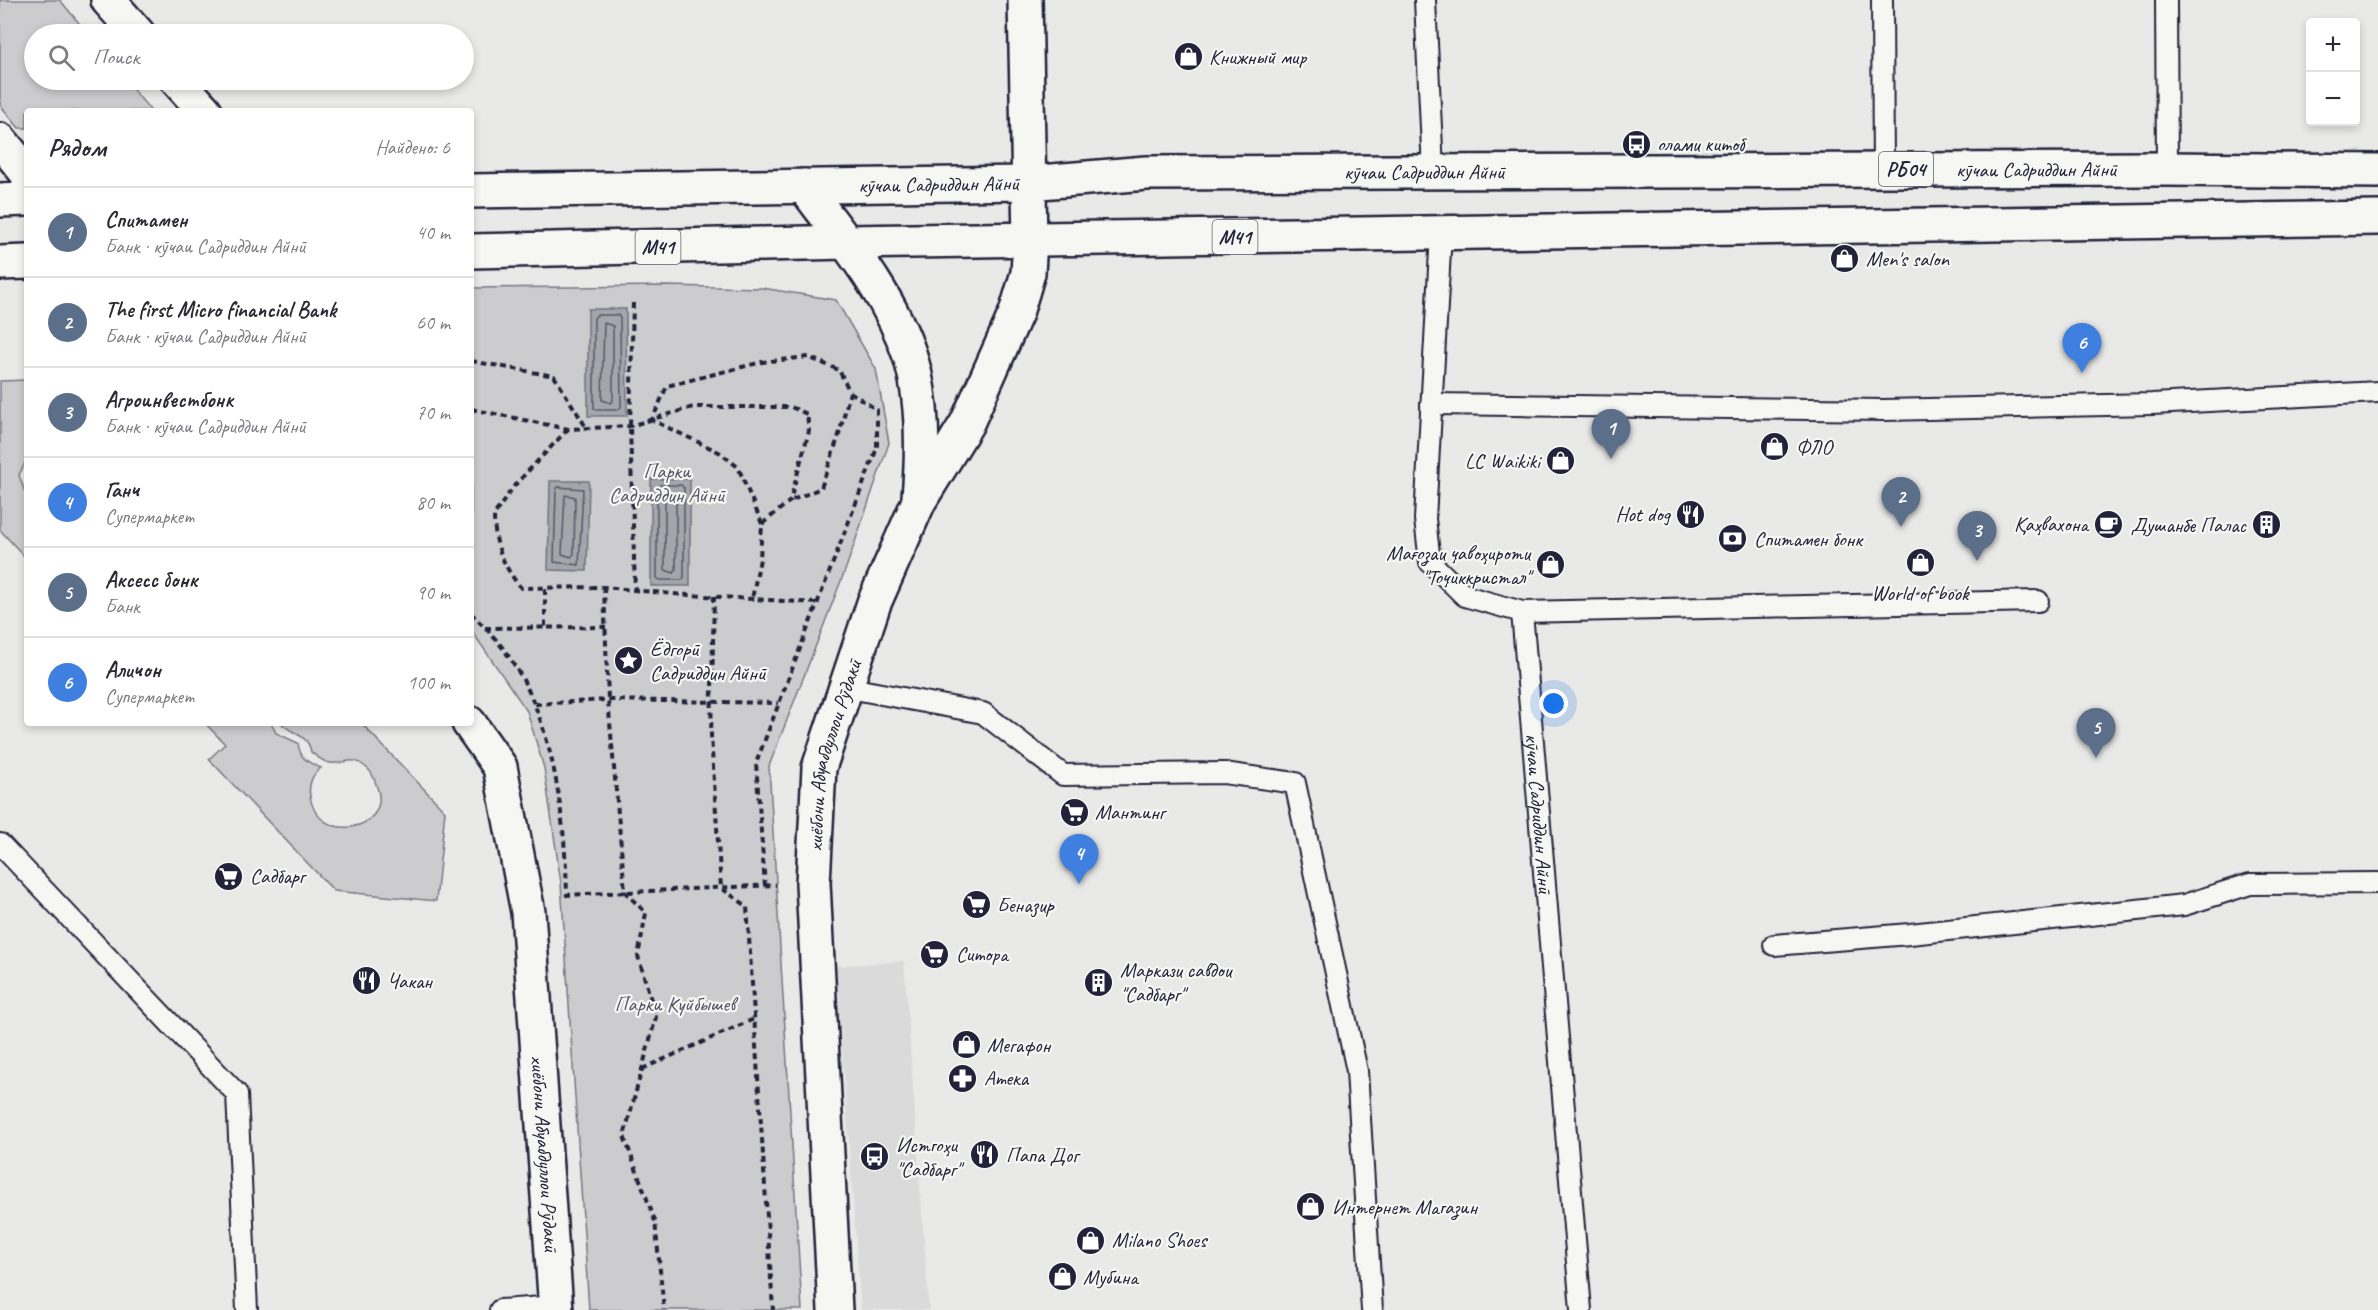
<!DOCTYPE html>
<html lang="ru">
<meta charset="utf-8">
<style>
body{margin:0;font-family:Caveat,sans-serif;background:#f7f7f7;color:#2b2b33}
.controls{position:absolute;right:18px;top:18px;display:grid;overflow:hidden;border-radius:6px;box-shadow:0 3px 9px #0003}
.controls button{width:54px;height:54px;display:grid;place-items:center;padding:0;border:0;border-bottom:2px solid #e1e1e2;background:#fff;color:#2b2b33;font:30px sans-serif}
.you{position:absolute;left:1554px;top:704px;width:21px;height:21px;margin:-15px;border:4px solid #fff;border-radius:50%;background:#1a73e8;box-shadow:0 0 0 9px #1a73e833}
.badge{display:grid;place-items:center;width:39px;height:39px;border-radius:50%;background:#22223b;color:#fff;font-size:20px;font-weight:700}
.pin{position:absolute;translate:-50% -50px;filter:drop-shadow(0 2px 3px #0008)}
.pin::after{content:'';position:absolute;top:32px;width:21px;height:18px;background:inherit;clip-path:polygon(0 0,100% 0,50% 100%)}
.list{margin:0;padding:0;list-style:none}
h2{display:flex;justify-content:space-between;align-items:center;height:78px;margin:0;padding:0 24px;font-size:26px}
h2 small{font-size:20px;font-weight:400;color:#7c7c81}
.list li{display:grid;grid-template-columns:39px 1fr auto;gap:18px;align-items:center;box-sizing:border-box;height:90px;padding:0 24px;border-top:2px solid #e1e1e2}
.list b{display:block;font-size:22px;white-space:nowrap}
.list p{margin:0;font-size:20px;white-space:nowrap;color:#7c7c81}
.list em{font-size:20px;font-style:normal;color:#7c7c81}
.icon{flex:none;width:33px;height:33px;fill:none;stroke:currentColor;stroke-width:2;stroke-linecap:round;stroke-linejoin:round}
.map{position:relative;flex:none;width:2378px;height:1310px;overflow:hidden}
.search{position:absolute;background:#fff;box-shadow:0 3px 9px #0003;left:24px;top:24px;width:450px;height:66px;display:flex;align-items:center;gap:15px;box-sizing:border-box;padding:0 21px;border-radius:33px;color:#7c7c81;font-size:22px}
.panel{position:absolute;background:#fff;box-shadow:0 3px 9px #0003;left:24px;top:108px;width:450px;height:618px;border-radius:6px}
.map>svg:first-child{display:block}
.built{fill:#dadada}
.green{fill:#ccccce;stroke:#777784;stroke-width:1.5}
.water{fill:#a5a5ac;stroke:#71717f;stroke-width:1.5}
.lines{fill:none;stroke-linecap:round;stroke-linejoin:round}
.shore{stroke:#565668;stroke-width:1.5}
.lane-casing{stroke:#22223b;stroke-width:24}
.street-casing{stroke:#22223b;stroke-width:38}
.secondary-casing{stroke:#22223b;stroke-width:38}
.highway-casing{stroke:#22223b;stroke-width:38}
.path{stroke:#22223b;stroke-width:4;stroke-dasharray:6 4.5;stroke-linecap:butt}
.lane{stroke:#f6f6f2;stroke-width:20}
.street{stroke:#f6f6f2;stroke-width:33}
.secondary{stroke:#f6f6f2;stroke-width:33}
.highway{stroke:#f6f6f2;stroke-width:33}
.labels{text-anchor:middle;stroke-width:4.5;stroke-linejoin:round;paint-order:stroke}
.shield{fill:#f6f6f2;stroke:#626272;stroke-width:1.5}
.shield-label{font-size:20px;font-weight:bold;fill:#22223b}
.poi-label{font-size:21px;fill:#22223b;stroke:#f6f6f2;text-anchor:start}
.street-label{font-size:21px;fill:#22223b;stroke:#f6f6f2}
.park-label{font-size:21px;fill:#555567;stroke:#f6f6f2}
</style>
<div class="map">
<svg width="2378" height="1310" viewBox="0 0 2378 1310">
<rect width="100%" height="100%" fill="#e9e9e7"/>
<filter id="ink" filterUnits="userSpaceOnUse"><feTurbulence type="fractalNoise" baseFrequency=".0167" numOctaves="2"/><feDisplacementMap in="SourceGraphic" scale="12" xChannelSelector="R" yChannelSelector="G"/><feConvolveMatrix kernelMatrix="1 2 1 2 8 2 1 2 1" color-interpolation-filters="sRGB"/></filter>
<g filter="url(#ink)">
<path class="built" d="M904,961L929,1310H861L836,966Z"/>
<g class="green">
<path d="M0,0H60L88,34H34V80H125L151,111H27V128H19L0,105Z"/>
<path d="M666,286L762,288L836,300L876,369L889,443L846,568L769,766L802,1310H589L561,883L544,768L527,711L471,630V288Z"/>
<path d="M27,380V459L19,475L27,498V559L0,530V381Z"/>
<path d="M205,723H271L276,733L298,743C300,759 307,762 321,768C312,774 308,785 310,796C317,846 393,831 377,787C375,781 373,774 369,770C351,753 347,765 331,763C324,763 316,756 311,752C308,734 293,735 281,723H361L445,811L436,901L334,891L209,759L225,744Z"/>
</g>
<g class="water">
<path d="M588,309H626L627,416H588Z"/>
<rect x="651" y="479" width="39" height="107"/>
<path d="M550,481H589L587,571L548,570Z"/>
</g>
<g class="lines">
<g class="shore">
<path d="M597,315H618L620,318L621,407L618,410H597L594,408V318Z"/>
<path d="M604,323L613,326V400L611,403L602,400Z"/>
<path d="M660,485H681L684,488V577L682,580H660L657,578V488Z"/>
<path d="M558,487L583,489L579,565L554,562L556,490Z"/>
<path d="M668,493L676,495V570L674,573L665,570V496Z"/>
<path d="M565,495L575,497L574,554L571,557L562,554Z"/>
</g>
<defs>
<g id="lane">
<path d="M1425,0L1433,171"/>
<path d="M1882,0L1883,169"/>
<path d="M2166,0L2167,169"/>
<path id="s1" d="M1441,233L1425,519L1430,562L1465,596L1522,612L1581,1310"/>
<path d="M1431,404L1884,410L2152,404L2378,392"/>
<path d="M1522,612L2038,601"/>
<path d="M844,687L983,713L1063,775L1224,773L1295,783L1357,1071L1372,1310"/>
<path d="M0,844L237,1094L247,1310"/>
<path d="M1774,945L1910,934L2184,905L2250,884L2378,883"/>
<path d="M500,1310L556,1306"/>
</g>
<g id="street">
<path d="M804,186C843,239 889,292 910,356C924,400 923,451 919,497"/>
<path id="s2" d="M469,723L500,767L528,912L556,1310"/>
<path id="s3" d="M835,1310L813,883L819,768L874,603L919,501L967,423L1016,313L1028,273L1030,240"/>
</g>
<path id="secondary" d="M1025,0L1030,240"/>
<g id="highway">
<path d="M108,0L138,34"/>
<path d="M177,80L205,111"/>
<path d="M0,140L27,173"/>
<path id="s4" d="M471,191L1029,183L1146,173L2167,169L2378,171"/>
<path d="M0,200L27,199"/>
<path d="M471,251L846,242L2378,218"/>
<path d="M0,263L27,262"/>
</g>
</defs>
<use href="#lane" class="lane-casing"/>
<use href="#street" class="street-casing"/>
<use href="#secondary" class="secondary-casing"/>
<use href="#highway" class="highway-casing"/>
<g class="path">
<path d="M633,303L630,426L635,590"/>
<path d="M471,361L554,376L586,427"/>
<path d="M471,409L568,429L630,426L693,407H791L807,414L809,431L790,501L762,524L760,559L752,599"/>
<path d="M568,429L514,486L494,515C494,544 503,566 521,588L604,587L673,594L816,603"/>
<path d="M762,524L738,467L719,452L652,420L667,386L762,362L808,357L839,370L850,392L839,435L821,488L790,501"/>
<path d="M604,587L608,700L625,892L646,913L638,956L656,1017L624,1136L655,1221L664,1310"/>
<path d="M545,589V628"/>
<path d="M714,596L711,736L721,888L747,906L773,1310"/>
<path d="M471,613C483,626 497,639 507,654C554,719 565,817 567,895"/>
<path d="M485,628L606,627"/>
<path d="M535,704L608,700L778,703"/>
<path d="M765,886L756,763L877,448V410L850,392"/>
<path d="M565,895L776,885"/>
<path d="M642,1069L754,1019"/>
</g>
<use href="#lane" class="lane"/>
<use href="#street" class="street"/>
<use href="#secondary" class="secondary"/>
<use href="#highway" class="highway"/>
</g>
</g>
<defs>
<symbol id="shop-disc" viewBox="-11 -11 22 22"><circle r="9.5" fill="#22223b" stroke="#f6f6f2"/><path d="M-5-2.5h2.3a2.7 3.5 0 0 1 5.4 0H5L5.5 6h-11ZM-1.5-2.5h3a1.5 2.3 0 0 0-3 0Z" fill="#fff"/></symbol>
<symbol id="bus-disc" viewBox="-11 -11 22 22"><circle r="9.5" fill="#22223b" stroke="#f6f6f2"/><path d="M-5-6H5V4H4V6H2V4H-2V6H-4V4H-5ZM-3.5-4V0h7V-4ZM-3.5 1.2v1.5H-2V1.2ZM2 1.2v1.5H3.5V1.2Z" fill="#fff"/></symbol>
<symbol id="restaurant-disc" viewBox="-11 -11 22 22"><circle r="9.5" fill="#22223b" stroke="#f6f6f2"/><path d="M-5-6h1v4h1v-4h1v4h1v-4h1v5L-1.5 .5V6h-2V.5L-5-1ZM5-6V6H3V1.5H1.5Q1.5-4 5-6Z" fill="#fff"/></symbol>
<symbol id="cafe-disc" viewBox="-11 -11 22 22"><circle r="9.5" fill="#22223b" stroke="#f6f6f2"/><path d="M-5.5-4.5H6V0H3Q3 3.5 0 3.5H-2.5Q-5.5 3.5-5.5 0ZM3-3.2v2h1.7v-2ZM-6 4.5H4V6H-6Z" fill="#fff"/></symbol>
<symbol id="building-disc" viewBox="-11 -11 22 22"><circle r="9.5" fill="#22223b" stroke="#f6f6f2"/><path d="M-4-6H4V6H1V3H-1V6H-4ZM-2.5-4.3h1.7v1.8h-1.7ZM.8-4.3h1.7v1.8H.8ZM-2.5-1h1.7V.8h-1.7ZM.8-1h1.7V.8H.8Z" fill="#fff"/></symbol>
<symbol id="bank-disc" viewBox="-11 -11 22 22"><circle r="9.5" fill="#22223b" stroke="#f6f6f2"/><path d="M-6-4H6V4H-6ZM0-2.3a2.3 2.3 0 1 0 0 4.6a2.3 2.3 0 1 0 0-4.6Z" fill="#fff"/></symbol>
<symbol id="sight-disc" viewBox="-11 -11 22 22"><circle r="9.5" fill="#22223b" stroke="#f6f6f2"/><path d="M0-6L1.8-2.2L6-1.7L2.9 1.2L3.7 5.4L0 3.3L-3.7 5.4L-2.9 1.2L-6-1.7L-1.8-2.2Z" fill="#fff"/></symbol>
<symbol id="supermarket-disc" viewBox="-11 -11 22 22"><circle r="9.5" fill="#22223b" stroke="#f6f6f2"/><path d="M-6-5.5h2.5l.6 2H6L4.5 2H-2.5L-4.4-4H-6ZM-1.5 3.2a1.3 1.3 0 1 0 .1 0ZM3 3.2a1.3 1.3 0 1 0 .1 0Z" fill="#fff"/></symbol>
<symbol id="pharmacy-disc" viewBox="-11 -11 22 22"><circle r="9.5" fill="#22223b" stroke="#f6f6f2"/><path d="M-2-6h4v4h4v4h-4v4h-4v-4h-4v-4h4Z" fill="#fff"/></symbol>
</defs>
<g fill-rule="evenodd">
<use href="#shop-disc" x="1172" y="40" width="33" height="33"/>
<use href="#bus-disc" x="1620" y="128" width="33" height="33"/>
<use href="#shop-disc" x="1828" y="242" width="33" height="33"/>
<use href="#shop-disc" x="1758" y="430" width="33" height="33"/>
<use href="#shop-disc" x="1544" y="444" width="33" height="33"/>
<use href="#restaurant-disc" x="1674" y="498" width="33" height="33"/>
<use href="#cafe-disc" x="2092" y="508" width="33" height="33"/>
<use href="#building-disc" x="2250" y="508" width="33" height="33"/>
<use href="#bank-disc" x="1716" y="522" width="33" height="33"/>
<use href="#shop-disc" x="1904" y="546" width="33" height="33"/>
<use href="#shop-disc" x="1534" y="548" width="33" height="33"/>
<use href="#sight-disc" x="612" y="644" width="33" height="33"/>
<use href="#supermarket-disc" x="1058" y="796" width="33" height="33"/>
<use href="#supermarket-disc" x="212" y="860" width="33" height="33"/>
<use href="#supermarket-disc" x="960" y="888" width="33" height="33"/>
<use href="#supermarket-disc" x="918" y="938" width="33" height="33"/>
<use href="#restaurant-disc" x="350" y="964" width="33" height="33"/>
<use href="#building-disc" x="1082" y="966" width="33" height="33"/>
<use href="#shop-disc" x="950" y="1028" width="33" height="33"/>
<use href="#pharmacy-disc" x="946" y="1062" width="33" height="33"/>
<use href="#restaurant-disc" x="968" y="1138" width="33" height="33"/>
<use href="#bus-disc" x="858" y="1140" width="33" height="33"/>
<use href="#shop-disc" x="1294" y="1190" width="33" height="33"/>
<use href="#shop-disc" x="1074" y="1224" width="33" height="33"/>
<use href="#shop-disc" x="1046" y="1260" width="33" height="33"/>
</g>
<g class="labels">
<g class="shield">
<rect x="1879" y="152" width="54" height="34" rx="4.5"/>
<rect x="1212.5" y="220" width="45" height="34" rx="4.5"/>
<rect x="635.5" y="230" width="45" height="34" rx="4.5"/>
</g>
<g class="shield-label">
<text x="1906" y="176">РБ04</text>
<text x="1235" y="244">M41</text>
<text x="658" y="254">M41</text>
</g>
<g class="poi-label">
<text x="1209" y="64">Книжный мир</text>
<text x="1657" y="151">олами китоб</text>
<text x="1866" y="266">Men's salon</text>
<text x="1796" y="454">ФЛО</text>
<text x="1540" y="468" text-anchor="end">LC Waikiki</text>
<text x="1670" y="521" text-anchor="end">Hot dog</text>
<text x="2088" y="531" text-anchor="end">Қаҳвахона</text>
<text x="2246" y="532" text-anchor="end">Душанбе Палас</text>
<text x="1754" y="546">Спитамен бонк</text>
<text x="1530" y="560" text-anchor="end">Мағозаи ҷавоҳироти<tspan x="1530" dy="24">"Тоҷиккристал"</tspan></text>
<text x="1920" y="600" text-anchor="middle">World of book</text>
<text x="650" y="656">Ёдгорӣ<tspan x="650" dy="24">Садриддин Айнӣ</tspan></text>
<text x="1095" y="819">Мантинг</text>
<text x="250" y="883">Садбарг</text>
<text x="997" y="912">Беназир</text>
<text x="956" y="961">Ситора</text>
<text x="1120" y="977">Маркази савдои<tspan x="1120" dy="24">"Садбарг"</tspan></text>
<text x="387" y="988">Чакан</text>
<text x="987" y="1052">Мегафон</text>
<text x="984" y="1085">Атека</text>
<text x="896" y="1152">Истгоҳи<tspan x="896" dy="24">"Садбарг"</tspan></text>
<text x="1006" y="1162">Папа Дог</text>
<text x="1332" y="1214">Интернет Магазин</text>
<text x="1112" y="1247">Milano Shoes</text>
<text x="1083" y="1284">Мубина</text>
</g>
<g class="street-label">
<text dy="7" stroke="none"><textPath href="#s4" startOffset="1566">кӯчаи Садриддин Айнӣ</textPath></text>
<text dy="7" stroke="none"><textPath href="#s4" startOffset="954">кӯчаи Садриддин Айнӣ</textPath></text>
<text dy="7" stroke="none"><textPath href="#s4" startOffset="468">кӯчаи Садриддин Айнӣ</textPath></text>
<text dy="7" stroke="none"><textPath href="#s3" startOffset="558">хиёбони Абуабдуллои Рӯдакӣ</textPath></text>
<text dy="7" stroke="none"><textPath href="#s1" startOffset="640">кӯчаи Садриддин Айнӣ</textPath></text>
<text dy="7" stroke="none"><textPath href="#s2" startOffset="444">хиёбони Абуабдуллои Рӯдакӣ</textPath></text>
</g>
<g class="park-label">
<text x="667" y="478">Парки<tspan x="667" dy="24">Садриддин Айнӣ</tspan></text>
<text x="675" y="1011">Парки Куйбышев</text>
</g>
</g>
</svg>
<div class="controls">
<button>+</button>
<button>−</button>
</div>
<div class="you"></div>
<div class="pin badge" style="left:1611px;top:459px;background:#5c6f8a">1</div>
<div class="pin badge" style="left:1901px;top:527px;background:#5c6f8a">2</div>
<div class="pin badge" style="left:1977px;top:561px;background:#5c6f8a">3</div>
<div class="pin badge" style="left:1079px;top:884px;background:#3f7fe0">4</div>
<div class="pin badge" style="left:2096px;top:758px;background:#5c6f8a">5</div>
<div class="pin badge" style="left:2082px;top:373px;background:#3f7fe0">6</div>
<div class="search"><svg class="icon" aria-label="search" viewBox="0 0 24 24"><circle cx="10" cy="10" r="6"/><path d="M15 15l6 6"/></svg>Поиск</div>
<section class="panel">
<h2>Рядом<small>Найдено: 6</small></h2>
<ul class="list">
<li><span class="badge" style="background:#5c6f8a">1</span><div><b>Спитамен</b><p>Банк · кӯчаи Садриддин Айнӣ</p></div><em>40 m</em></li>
<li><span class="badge" style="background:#5c6f8a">2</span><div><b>The first Micro financial Bank</b><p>Банк · кӯчаи Садриддин Айнӣ</p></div><em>60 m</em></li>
<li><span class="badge" style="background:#5c6f8a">3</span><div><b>Агроинвестбонк</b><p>Банк · кӯчаи Садриддин Айнӣ</p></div><em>70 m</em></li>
<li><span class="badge" style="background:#3f7fe0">4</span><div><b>Ганч</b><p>Супермаркет</p></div><em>80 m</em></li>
<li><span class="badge" style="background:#5c6f8a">5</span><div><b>Аксесс бонк</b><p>Банк</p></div><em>90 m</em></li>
<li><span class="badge" style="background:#3f7fe0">6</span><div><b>Аличон</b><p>Супермаркет</p></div><em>100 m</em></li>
</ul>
</section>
</div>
